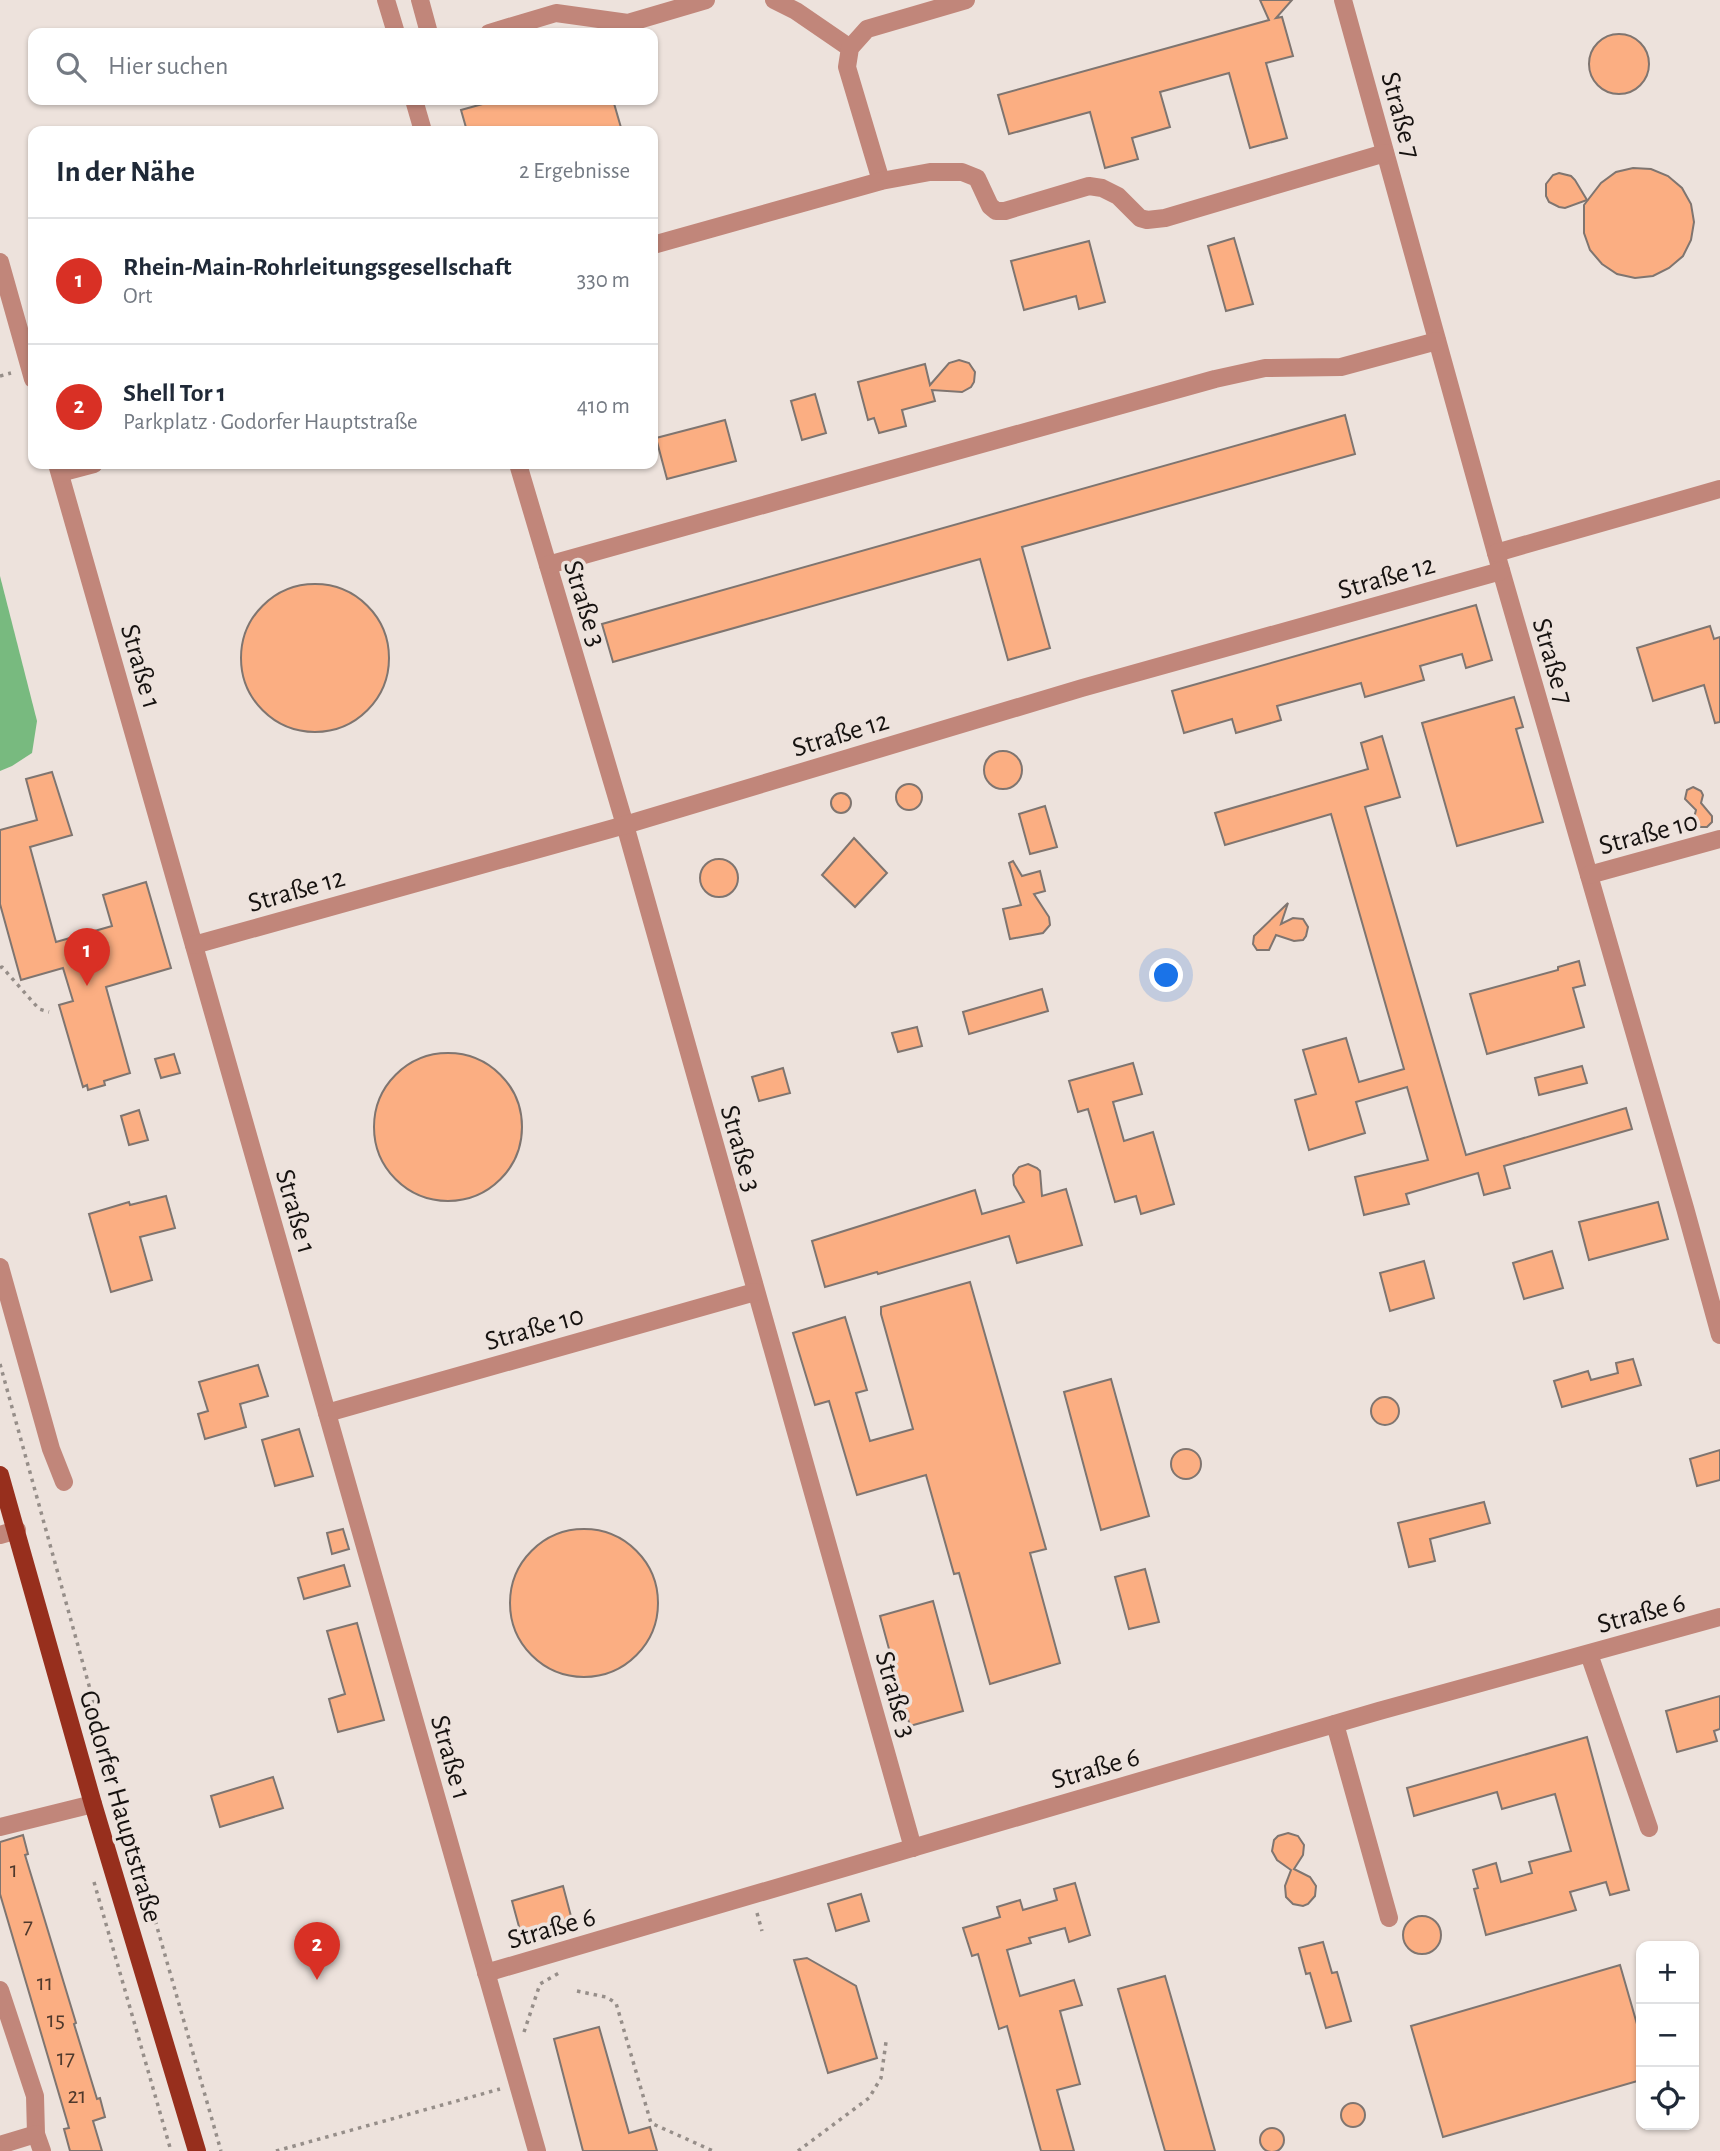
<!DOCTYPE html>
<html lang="de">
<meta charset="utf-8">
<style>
body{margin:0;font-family:"Alegreya Sans",sans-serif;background:#f2f2f3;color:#1f2937}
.controls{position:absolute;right:21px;bottom:21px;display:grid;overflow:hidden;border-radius:14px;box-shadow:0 2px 5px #0004}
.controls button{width:63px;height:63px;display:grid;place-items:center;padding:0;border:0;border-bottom:2px solid #e0e1e3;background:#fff;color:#1f2937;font:35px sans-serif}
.you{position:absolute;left:1167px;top:976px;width:24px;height:24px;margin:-18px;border:5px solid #fff;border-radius:50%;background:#1a73e8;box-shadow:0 0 0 10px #1a73e833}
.badge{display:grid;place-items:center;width:46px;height:46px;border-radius:50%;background:#d93025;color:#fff;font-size:23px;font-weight:700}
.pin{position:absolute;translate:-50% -58px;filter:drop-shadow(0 2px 4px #0008)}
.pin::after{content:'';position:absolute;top:37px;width:24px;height:21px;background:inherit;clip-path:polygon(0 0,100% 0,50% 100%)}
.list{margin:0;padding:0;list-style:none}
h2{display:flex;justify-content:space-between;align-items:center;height:91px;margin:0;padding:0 28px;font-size:30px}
h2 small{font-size:23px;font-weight:400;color:#747a83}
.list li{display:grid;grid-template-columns:46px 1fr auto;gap:21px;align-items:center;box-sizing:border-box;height:126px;padding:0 28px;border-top:2px solid #e0e1e3}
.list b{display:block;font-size:26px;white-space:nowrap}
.list p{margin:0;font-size:23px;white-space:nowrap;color:#747a83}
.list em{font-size:23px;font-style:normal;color:#747a83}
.icon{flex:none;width:38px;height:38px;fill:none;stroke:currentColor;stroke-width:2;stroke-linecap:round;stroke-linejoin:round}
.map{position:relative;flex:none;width:1720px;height:2151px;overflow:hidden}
.search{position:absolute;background:#fff;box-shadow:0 2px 5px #0004;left:28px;top:28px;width:630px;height:77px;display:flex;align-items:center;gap:18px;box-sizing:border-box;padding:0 24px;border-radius:14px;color:#747a83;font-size:26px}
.panel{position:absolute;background:#fff;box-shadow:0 2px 5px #0004;left:28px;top:126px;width:630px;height:343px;border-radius:14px}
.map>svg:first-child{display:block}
.forest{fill:#78ba7f}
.building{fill:#fbae82;stroke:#7f7570;stroke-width:2}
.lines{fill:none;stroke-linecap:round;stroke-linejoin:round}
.path{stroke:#968e89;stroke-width:3.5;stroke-dasharray:3.5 5;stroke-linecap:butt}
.minor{stroke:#c1867a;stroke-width:18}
.major{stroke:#972f1d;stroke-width:18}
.labels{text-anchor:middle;stroke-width:7;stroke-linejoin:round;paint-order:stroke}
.number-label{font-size:24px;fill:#4f392c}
.street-label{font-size:28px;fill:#161210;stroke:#ede2dc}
</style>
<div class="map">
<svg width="1720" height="2151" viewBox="0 0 1720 2151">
<rect width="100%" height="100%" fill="#ede2dc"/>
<path class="forest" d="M0,576L37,721L32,753L12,766L0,771Z"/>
<g class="building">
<path d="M1260,0H1292L1276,18L1282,17L1293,56L1266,63L1287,138L1250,148L1229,73L1160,92L1170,127L1132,138L1138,159L1105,168L1090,112L1009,134L998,95L1269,20Z"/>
<circle cx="1619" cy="64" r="30"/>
<path d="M497,100H613L622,131H467L461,110Z"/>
<path d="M1633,168L1651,169L1668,176L1682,188L1691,204L1694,222L1691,240L1683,256L1669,268L1653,276L1635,278L1617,274L1602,264L1590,250L1584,233V205L1601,183L1616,172Z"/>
<path d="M1559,173L1571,176L1575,180L1587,200L1565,208L1559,207L1549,202L1546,196V184L1553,175Z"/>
<path d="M1234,238L1253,304L1226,311L1208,246Z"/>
<path d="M1089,241L1105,302L1079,309L1076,296L1024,310L1011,261Z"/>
<path d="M959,360L969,363L975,372L974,382L971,387L962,392L932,390L935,401L902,410L906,426L879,433L874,418L868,420L858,382L925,364L930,385L949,363Z"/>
<path d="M815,394L826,433L802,440L791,401Z"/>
<path d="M1345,415L1355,454L1022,547L1050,648L1008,660L980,559L613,662L602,624Z"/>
<path d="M725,420L736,461L667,479L656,438Z"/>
<circle cx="315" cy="658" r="74"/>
<path d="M1476,605L1492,660L1466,668L1462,654L1420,666L1424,680L1365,697L1361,683L1277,706L1281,720L1236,733L1232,719L1184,733L1172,691Z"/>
<path d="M1710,626L1714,639L1720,637V722L1715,723L1704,685L1653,701L1637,648Z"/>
<path d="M1514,697L1523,727L1516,729L1543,822L1457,846L1422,723Z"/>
<path d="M1382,736L1400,797L1365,807L1466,1155L1626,1108L1632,1129L1504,1166L1510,1188L1484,1195L1478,1173L1406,1194L1409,1204L1364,1215L1355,1177L1428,1160L1407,1087L1356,1102L1365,1133L1309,1150L1295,1100L1316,1094L1303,1050L1346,1038L1359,1082L1404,1069L1331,814L1225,845L1215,813L1368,769L1361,743Z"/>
<circle cx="1003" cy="770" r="19"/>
<path d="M52,772L72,835L30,847L56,942L112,926L103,895L146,882L171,968L106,987L130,1073L104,1081L105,1085L88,1090L87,1085L83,1087L59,1005L73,1001L63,968L21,980L0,904V830L37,820L26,779Z"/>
<circle cx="909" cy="797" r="13"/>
<path d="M1693,787L1701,791L1703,795L1701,803L1712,816V822L1707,827H1701L1696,824L1694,818L1696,810L1685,799L1687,790Z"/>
<circle cx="841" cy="803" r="10"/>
<path d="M1045,806L1057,847L1030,854L1019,814Z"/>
<path d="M854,838L887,873L855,907L822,875Z"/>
<circle cx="719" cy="878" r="19"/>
<path d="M1013,861L1022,876L1040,871L1045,891L1034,894L1049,917L1050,925L1043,933L1010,939L1003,909L1021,905L1009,863Z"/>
<path d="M1288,903L1281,924L1293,918L1303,919L1308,927L1306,936L1303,940L1294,941L1276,935L1269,950H1257L1253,944L1254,936Z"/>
<path d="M1579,961L1585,985L1573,988L1584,1027L1487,1054L1470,994L1558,970V967Z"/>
<path d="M1042,989L1048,1011L969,1034L963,1012Z"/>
<path d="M917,1027L922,1046L898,1052L892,1033Z"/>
<circle cx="448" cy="1127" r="74"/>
<path d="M174,1054L180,1073L161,1078L155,1059Z"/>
<path d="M1133,1063L1142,1094L1113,1102L1124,1141L1153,1132L1174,1204L1141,1214L1136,1196L1115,1202L1088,1109L1078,1112L1069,1081Z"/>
<path d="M1582,1066L1587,1083L1539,1095L1535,1078Z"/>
<path d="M783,1068L790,1093L759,1101L752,1077Z"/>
<path d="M139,1110L148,1140L129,1145L121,1116Z"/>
<path d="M1028,1164L1037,1168L1040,1171L1042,1196L1066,1189L1082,1245L1017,1263L1009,1236L878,1274L877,1272L825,1287L812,1241L975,1190L982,1214L1024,1202L1014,1185L1013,1175L1019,1167Z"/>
<path d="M166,1196L175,1228L140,1237L152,1280L111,1292L89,1214L129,1202L130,1205Z"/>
<path d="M1658,1202L1668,1239L1589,1260L1579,1222Z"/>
<path d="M1552,1251L1563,1288L1524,1299L1513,1263Z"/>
<path d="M1424,1261L1434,1298L1390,1311L1380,1273Z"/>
<path d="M970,1282L1046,1549L1030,1553L1060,1663L990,1684L959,1573L954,1574L926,1475L857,1495L829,1401L815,1405L793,1333L845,1317L867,1390L856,1393L870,1441L913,1429L881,1314V1307Z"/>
<path d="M1633,1359L1641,1385L1562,1407L1554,1381L1588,1371L1591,1380L1618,1373L1616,1363Z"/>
<path d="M258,1365L268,1396L240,1404L246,1427L205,1439L198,1414L208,1411L199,1382Z"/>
<path d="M1111,1379L1149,1516L1101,1530L1064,1392Z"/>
<circle cx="1385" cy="1411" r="14"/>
<path d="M299,1429L313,1476L275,1486L262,1440Z"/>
<circle cx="1186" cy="1464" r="15"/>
<path d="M1720,1450V1480L1697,1486L1690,1459Z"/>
<path d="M1484,1502L1490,1523L1430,1539L1435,1561L1409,1567L1398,1523Z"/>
<circle cx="584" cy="1603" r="74"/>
<path d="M343,1529L349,1549L332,1554L327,1533Z"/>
<path d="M344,1565L350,1586L304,1599L298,1578Z"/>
<path d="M1145,1569L1159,1622L1129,1629L1115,1577Z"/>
<path d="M933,1601L963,1711L910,1726L880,1616Z"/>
<path d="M357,1623L384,1720L338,1732L329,1699L345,1694L327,1631Z"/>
<path d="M1720,1696V1729L1714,1731L1717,1741L1677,1752L1666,1711Z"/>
<path d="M1587,1737L1629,1890L1610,1895L1606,1882L1570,1892L1576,1910L1486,1935L1474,1889L1478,1888L1473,1870L1496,1863L1501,1882L1532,1873L1529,1862L1571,1851L1555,1794L1502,1809L1497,1792L1414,1816L1407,1788Z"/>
<path d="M273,1777L283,1808L220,1827L211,1796Z"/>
<path d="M1288,1833L1298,1836L1304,1845L1303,1855L1294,1869L1310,1877L1316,1886L1315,1896L1308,1904L1303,1906L1293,1904L1286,1897L1285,1886L1291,1870L1277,1860L1272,1851L1274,1840L1278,1836Z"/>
<path d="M23,1835L28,1854L25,1855L76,2023L74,2024L97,2099L100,2098L105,2117L93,2121L102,2151H70L64,2129L69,2128L0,1894V1842Z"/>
<path d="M1075,1883L1090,1935L1069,1942L1065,1928L1029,1938L1031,1943L1007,1950L1020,1996L1074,1980L1082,2005L1060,2011L1080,2084L1057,2090L1074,2151H1041L1007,2026L999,2029L978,1954L972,1956L963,1928L1000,1917L997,1907L1020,1900L1023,1910L1057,1900L1054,1889Z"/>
<path d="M563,1886L572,1920L521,1934L512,1901Z"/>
<path d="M861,1894L869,1921L836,1931L828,1904Z"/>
<circle cx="1422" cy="1935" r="19"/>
<path d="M1323,1942L1332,1973L1337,1972L1351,2021L1326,2028L1310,1973L1306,1974L1299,1948Z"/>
<path d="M807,1958L856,1986L877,2058L828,2073L794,1960Z"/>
<path d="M1620,1965L1641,2038V2080L1443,2137L1411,2026Z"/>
<path d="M1165,1976L1186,2049L1215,2151H1165L1118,1989Z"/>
<path d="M599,2027L629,2133L650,2127L657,2151H583L554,2039Z"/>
<circle cx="1353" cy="2115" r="12"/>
<circle cx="1272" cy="2140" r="12"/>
</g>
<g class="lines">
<g class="path">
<path d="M0,376L11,373"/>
<path d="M0,968L2,967L39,1009L49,1012"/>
<path d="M0,1364L121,1801L221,2151"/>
<path d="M94,1882L171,2151"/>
<path d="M757,1913L762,1931"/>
<path d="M577,1991L606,1997L616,2003L651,2123L713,2151"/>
<path d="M524,2032L540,1984L559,1973"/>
<path d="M276,2151L500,2089"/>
<path d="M798,2151L869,2098L881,2078L886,2042"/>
</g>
<g class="minor">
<path d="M386,0L396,33"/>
<path d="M420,0L429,33"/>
<path d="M774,0L796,11L850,48"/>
<path d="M1343,0L1496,553L1685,1208L1720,1335"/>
<path d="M489,33L556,13L628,23L706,0"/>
<path d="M414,100L423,131"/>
<path d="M881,181L847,67L850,48L867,29L966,0"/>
<path d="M653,245L881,181L930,172H962L977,178L990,206L996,211H1005L1089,186L1102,188L1118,196L1140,218L1147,220L1165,218L1385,153"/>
<path d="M0,262L33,379"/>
<path d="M57,464L537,2151"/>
<path d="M518,464L625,825L913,1848"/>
<path d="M60,473L94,464"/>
<path d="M1496,553L1720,489"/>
<path d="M548,565L1215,379L1265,368L1341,367L1437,341"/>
<path d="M1589,875L1720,839"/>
<path d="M194,945L625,825L1082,688L1501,571"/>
<path d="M0,1267L51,1449L64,1482"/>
<path d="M327,1413L755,1292"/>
<path d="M0,1535L17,1530"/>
<path d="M1589,1654L1649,1828"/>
<path d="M1335,1724L1389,1918"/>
<path d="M0,1827L93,1804"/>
<path d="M486,1973L1379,1711L1720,1617"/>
<path d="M0,1990L35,2096L36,2134L42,2151"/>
<path d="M0,2145L36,2134"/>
</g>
<path class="major" d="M0,1475L93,1804L197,2151"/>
</g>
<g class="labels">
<g class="number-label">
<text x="14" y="1877">1</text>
<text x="28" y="1933">7</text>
<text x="45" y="1990">11</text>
<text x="56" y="2027">15</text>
<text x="66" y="2065">17</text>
<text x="77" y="2103">21</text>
</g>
<g class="street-label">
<text transform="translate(1402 115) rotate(75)" y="10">Straße 7</text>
<text transform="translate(1386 576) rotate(-16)" y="10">Straße 12</text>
<text transform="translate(586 603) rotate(73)" y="10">Straße 3</text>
<text transform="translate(1554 661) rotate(74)" y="10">Straße 7</text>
<text transform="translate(142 666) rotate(74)" y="10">Straße 1</text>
<text transform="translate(840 733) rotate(-17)" y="10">Straße 12</text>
<text transform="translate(1648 832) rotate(-15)" y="10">Straße 10</text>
<text transform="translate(296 889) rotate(-16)" y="10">Straße 12</text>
<text transform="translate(742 1148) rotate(74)" y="10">Straße 3</text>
<text transform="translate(297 1211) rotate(74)" y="10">Straße 1</text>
<text transform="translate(534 1327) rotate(-16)" y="10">Straße 10</text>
<text transform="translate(1641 1612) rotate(-15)" y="10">Straße 6</text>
<text transform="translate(897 1694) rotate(74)" y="10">Straße 3</text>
<text transform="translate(452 1757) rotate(74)" y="10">Straße 1</text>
<text transform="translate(1095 1767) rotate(-16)" y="10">Straße 6</text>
<text transform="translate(122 1806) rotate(74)" y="10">Godorfer Hauptstraße</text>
<text transform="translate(551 1927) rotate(-16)" y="10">Straße 6</text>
</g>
</g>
</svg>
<div class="controls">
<button>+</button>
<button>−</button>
<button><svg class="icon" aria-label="locate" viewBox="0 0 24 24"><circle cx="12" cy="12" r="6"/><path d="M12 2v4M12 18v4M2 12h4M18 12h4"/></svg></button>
</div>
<div class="you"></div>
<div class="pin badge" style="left:87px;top:986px">1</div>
<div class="pin badge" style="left:317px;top:1980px">2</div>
<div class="search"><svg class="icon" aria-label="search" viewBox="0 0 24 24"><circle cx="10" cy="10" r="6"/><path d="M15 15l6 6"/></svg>Hier suchen</div>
<section class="panel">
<h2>In der Nähe<small>2 Ergebnisse</small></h2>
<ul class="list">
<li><span class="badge">1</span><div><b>Rhein-Main-Rohrleitungsgesellschaft</b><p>Ort</p></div><em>330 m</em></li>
<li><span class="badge">2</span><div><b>Shell Tor 1</b><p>Parkplatz · Godorfer Hauptstraße</p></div><em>410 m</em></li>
</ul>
</section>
</div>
